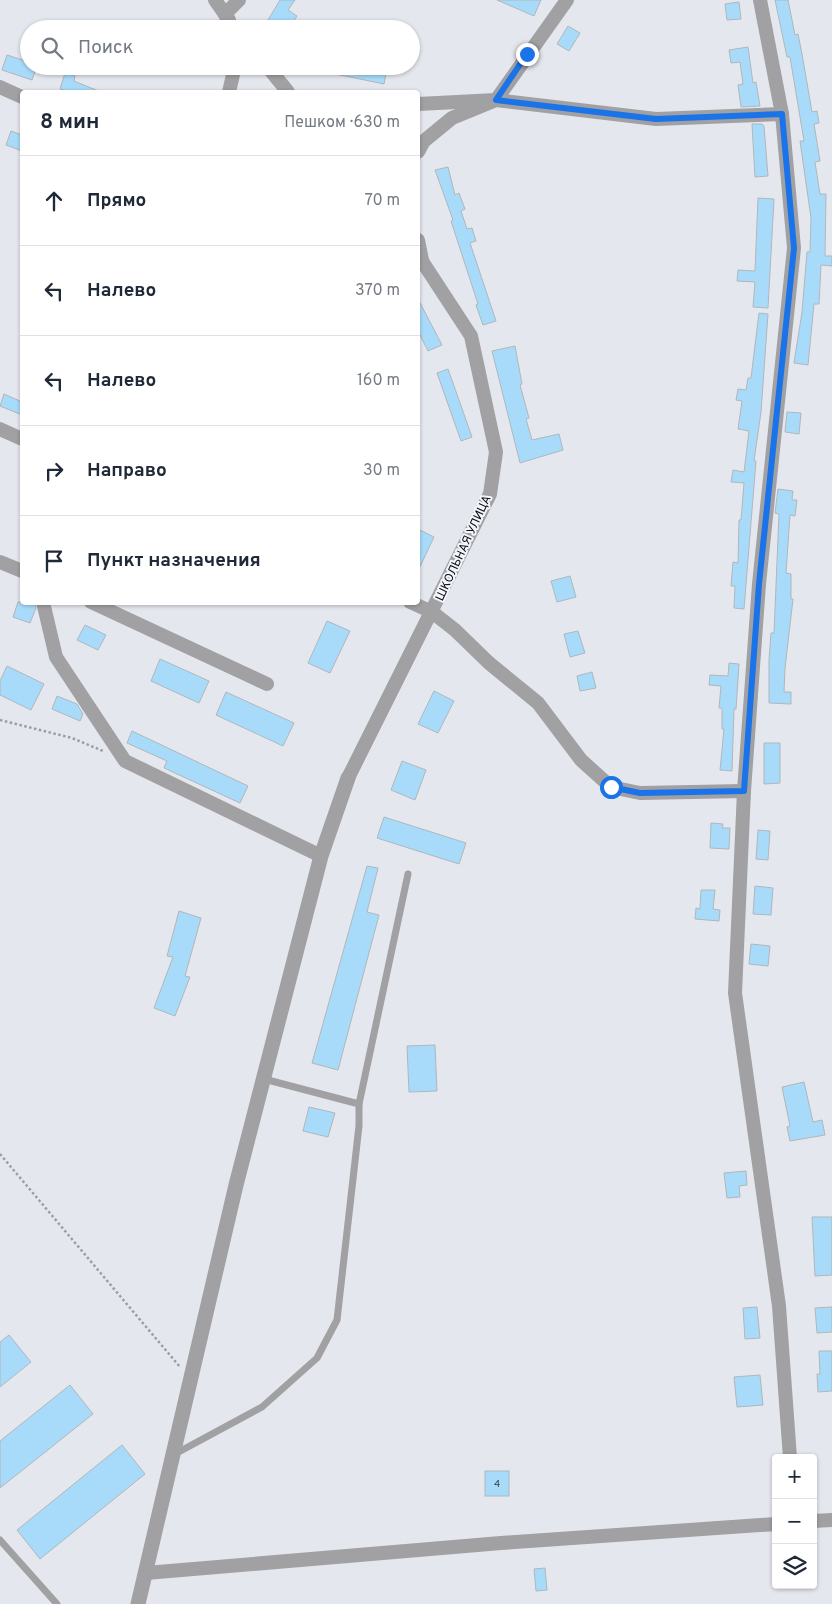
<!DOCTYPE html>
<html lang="ru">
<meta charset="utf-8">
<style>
body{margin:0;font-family:Overpass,sans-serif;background:#f6f6f7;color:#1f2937}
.controls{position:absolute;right:15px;bottom:15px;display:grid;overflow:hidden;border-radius:5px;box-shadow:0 1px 4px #0004}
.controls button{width:45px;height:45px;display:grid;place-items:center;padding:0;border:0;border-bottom:1px solid #e0e1e3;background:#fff;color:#1f2937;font:25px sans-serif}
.stop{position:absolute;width:15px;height:15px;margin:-11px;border:4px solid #1a73e8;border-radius:50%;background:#fff}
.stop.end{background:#1a73e8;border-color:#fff;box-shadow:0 1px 5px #0008}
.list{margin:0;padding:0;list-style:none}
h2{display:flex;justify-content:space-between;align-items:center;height:65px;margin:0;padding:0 20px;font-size:21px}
h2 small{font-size:16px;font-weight:400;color:#747a83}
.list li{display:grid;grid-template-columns:32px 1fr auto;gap:15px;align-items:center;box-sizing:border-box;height:90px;padding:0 20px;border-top:1px solid #e0e1e3}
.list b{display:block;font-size:19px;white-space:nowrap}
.list em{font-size:16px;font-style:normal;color:#747a83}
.icon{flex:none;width:28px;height:28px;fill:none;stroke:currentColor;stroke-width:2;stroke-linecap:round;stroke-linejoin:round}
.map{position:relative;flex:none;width:832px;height:1604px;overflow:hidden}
.search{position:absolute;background:#fff;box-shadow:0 1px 4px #0004;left:20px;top:20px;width:400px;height:55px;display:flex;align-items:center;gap:12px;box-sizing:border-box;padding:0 18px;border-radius:28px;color:#747a83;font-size:19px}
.panel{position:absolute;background:#fff;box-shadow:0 1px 4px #0004;left:20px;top:90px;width:400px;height:515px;border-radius:5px}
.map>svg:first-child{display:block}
.building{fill:#a8dbfa;stroke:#b0b7bb}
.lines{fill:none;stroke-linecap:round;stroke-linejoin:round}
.path{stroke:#9c9da3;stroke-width:2.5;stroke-dasharray:2.5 2.5;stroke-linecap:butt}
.service{stroke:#a1a0a3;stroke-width:7}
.minor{stroke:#a1a0a3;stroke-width:14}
.tertiary{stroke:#a1a0a3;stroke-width:15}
.route{stroke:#1a73e8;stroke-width:6}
.labels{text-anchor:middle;stroke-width:4;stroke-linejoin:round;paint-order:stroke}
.number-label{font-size:10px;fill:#33404a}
.street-label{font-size:12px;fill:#0c0d0f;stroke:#f2f5fb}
</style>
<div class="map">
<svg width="832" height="1604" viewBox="0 0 832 1604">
<rect width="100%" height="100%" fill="#e5e7ee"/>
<g class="building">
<path d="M280,0H295L288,10L297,16L289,29H283L268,20Z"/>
<path d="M497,0H541L534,16Z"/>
<path d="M775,0H788L795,35L798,34L802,54L812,112L817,111L819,123L814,124L820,161L815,162L820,194H826L825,256H832V266L821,265L819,304H814L808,365L794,363L802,312L807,252H810L811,218L800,141H804L790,57H787Z"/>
<path d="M739,2L741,19L727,20L725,4Z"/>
<path d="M568,26L580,33L569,51L557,44Z"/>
<path d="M748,47L753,83L756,82L760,106L741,107L738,85L743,84L740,62L731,63L729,50Z"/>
<path d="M7,55L29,62V66H37L32,80L2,70Z"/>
<path d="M321,66H375L387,69L384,84L321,71Z"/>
<path d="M65,73L75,76L74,81L101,92H69L60,89Z"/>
<path d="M752,124H762L764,126L768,176L755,177Z"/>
<path d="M11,131L22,135V151L6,145Z"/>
<path d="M448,167L455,195L459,193L465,209L461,211L467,229L472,228L476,241L470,243L496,321L483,325L476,305L478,304L451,221L453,220L435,170Z"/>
<path d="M758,198L774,199L768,308L753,307L755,282L737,281L738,270L755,271Z"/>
<path d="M418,299L442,345L428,351L418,331Z"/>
<path d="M759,313L768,314L761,412L754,461H756L744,609L734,608L735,586H731L733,562L738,563L739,520H741L744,483L731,482L733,470L744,472L749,431L738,429L742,401L736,400L738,389L746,390L748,378H751Z"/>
<path d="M515,346L522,384L520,385L529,418L526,419L532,440L559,434L563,450L520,463L492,351Z"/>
<path d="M448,369L472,437L461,441L437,373Z"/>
<path d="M4,394L22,402V415L0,406Z"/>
<path d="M787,412L801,413L799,434L785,432Z"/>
<path d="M778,489L793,491L792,500H797L795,516L790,515L786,573L791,574V599H793L785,668L784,692H791V704L769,703V660L771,633H774L779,514L775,513Z"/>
<path d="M418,529L434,537L418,571Z"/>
<path d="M570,576L576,597L557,602L551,581Z"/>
<path d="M18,602H34L36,608L30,623L13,617Z"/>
<path d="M327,621L350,631L330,673L308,663Z"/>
<path d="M85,625L106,635L98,650L77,640Z"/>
<path d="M578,631L585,653L570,657L564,634Z"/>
<path d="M160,659L209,681L199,703L151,681Z"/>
<path d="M729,663L739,664L736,709H734L732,771L720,770L724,729H722V708H719L721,686L709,685L710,675L728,676Z"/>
<path d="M7,666L44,684L31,710L0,695V681Z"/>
<path d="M592,672L596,688L580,691L577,676Z"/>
<path d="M434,691L454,701L438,733L418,724Z"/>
<path d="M226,692L294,723L283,746L216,715Z"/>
<path d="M57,696L77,704L83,714L80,721L52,709Z"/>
<path d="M132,731L248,786L240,803L164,768L167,761L127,743Z"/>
<path d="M764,743H780V783L764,784Z"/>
<path d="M402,761L426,770L415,800L391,790Z"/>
<path d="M384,817L466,843L459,864L377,838Z"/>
<path d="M711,823L723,824L722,828H730L729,849L710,848Z"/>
<path d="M758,830L770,831L768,860L756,859Z"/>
<path d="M367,866L378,868L367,912L379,915L338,1070L312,1063Z"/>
<path d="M755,886L773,888L771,915L753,914Z"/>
<path d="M701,890H715L713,909L720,910L719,921L695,919L696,908L700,909Z"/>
<path d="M179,911L201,918L185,976L190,977L175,1016L154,1008L173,957L167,956Z"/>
<path d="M751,944L770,946L768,966L749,964Z"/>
<path d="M435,1045L437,1091L409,1092L407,1046Z"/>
<path d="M804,1082L813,1122L822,1120L825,1135L790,1141L787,1127L790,1126L782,1087Z"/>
<path d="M309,1107L335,1113L328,1137L303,1131Z"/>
<path d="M746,1171L747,1185L739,1186L740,1197L727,1198L724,1173Z"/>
<path d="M812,1217H832V1275L815,1276Z"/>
<path d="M757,1307L760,1338L745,1339L743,1308Z"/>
<path d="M832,1307V1332L817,1333L815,1308Z"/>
<path d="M9,1335L31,1362L0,1387V1342Z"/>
<path d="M819,1351H832V1391L818,1392L817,1374H820Z"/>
<path d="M760,1375L763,1405L737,1407L734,1377Z"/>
<path d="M70,1385L93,1414L0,1488V1441Z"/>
<path d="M122,1445L145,1474L40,1559L17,1530Z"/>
<rect x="485" y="1471" width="24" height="25"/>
<path d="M545,1568L547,1590L536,1591L534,1569Z"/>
</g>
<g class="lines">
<g class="path">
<path d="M0,720L72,738L103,751"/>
<path d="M0,1154L180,1367"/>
</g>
<g class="service">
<path d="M359,1104L408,874"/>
<path d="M173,1455L262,1407L317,1358L337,1320L359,1126V1104L264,1079"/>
<path d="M0,1540L57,1604"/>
</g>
<g class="minor">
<path d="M215,0L229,20"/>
<path d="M760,0L782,114L794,248L759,584L744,791L735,993L779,1306L790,1458"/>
<path d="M231,29L225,14L239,0"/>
<path d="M267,66L288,92"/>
<path d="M0,87L22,97"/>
<path d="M229,92L235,66"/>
<path d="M418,104L496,100L567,0"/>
<path d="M418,152L424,141L452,118L496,100L656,119L782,114"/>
<path d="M418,240L422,260"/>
<path d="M0,429L22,439"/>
<path d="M0,562L22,571"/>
<path d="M43,602L56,657L125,761L321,856"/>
<path d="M91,602L267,684"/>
<path d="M410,602L432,612L455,630L489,663L538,703L581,760L611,787L640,793L744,791"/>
<path d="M348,778L490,494L496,452L471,336L418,255"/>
<path d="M813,1521L832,1520"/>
<path d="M146,1573L501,1543L776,1524"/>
</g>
<path class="tertiary" d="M138,1604L236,1185L321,856L348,778"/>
</g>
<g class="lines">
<path class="route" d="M527,54L496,100L656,119L782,114L794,248L759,584L744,791L640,793L611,787"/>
</g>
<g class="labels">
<g class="number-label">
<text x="497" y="1487">4</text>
</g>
<g class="street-label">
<text transform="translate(463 548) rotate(-65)" y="4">ШКОЛЬНАЯ УЛИЦА</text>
</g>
</g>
</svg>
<div class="controls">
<button>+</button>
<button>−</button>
<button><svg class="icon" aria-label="layers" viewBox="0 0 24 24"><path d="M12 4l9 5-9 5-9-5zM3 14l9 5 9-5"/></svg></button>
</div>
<div class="stop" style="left:611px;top:787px"></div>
<div class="stop end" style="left:527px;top:54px"></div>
<div class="search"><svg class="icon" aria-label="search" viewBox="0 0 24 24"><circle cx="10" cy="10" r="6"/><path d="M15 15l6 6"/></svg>Поиск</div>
<section class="panel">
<h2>8 мин<small>Пешком · 630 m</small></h2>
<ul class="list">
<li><svg class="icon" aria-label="ahead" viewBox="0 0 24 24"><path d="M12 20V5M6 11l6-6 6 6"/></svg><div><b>Прямо</b></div><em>70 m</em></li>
<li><svg class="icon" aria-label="left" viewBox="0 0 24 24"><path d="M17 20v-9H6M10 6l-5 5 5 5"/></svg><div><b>Налево</b></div><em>370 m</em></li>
<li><svg class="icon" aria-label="left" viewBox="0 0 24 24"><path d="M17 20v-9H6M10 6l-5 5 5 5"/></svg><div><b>Налево</b></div><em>160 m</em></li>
<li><svg class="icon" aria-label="right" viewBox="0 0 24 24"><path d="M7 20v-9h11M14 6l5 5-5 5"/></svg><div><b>Направо</b></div><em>30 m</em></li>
<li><svg class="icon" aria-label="arrive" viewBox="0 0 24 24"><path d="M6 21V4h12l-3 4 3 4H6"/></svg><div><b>Пункт назначения</b></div></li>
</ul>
</section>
</div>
